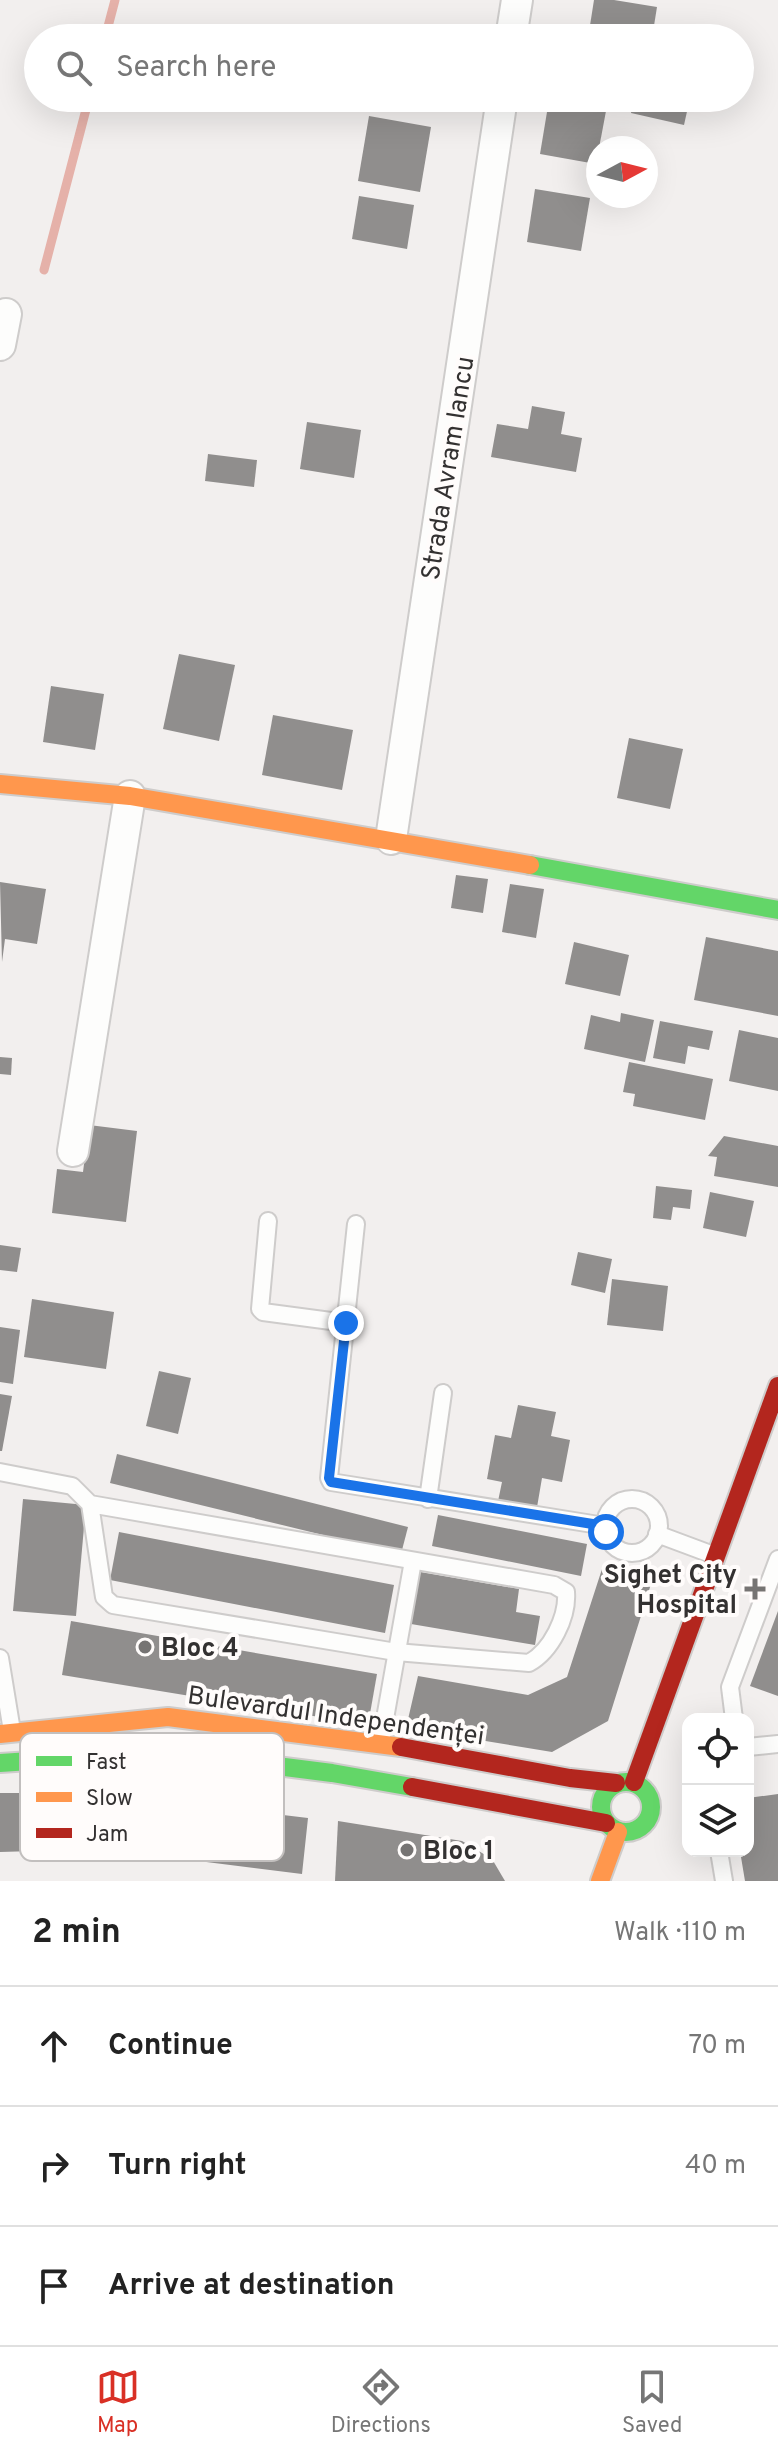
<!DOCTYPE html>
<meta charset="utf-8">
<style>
body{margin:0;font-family:Overpass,sans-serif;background:#f6f6f6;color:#222}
.controls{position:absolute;right:24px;bottom:24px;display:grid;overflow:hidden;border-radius:16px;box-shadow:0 8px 32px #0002}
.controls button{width:72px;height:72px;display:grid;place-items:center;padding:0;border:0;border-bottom:2px solid #e0e0e0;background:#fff;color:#222;font:40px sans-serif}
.compass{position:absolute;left:586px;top:136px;width:72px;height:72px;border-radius:50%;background:#fff;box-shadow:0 8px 32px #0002;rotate:83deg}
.stop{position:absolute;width:24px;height:24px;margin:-18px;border:6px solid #1a73e8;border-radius:50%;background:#fff}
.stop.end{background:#1a73e8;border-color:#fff;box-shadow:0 2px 8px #0008}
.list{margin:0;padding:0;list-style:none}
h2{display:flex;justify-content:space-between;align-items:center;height:104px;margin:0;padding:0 32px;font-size:34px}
h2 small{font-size:26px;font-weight:400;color:#767676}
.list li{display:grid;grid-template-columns:52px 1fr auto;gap:24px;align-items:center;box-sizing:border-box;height:120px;padding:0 32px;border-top:2px solid #e0e0e0}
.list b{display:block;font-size:30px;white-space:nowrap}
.list em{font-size:26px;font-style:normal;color:#767676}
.icon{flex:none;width:44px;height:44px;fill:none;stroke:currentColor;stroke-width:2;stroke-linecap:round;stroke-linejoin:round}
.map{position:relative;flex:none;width:778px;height:1881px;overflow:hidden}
.search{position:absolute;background:#fff;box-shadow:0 8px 32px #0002;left:24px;right:24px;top:24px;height:88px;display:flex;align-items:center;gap:20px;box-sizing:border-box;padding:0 28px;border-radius:44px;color:#767676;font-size:30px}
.sheet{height:464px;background:#fff}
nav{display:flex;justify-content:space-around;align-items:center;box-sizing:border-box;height:112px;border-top:2px solid #e0e0e0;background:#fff;font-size:22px;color:#767676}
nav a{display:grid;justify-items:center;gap:4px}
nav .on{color:#d93025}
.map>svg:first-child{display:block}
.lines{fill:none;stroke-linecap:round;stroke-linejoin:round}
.stream{stroke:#e5b1a9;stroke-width:9}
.building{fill:#908e8d}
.lane-casing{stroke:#cecccb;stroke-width:20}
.street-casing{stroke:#cecccb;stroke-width:34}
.fast-casing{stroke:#cecccb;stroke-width:22}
.slow-casing{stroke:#cecccb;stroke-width:22}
.jam-casing{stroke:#cecccb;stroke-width:22}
.lane{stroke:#fdfdfc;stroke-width:16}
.street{stroke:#fdfdfc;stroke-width:30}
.fast{stroke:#63d668;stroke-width:18}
.slow{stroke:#ff974d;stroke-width:18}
.jam{stroke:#b3261e;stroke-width:18}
.route{stroke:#1a73e8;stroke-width:10}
.poi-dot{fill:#767473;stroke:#fffcfb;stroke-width:3}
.labels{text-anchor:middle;stroke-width:8;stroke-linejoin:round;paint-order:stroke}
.street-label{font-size:26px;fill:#333131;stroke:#fffcfb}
.poi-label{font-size:26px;font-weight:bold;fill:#333131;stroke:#fffcfb;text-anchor:start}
.key{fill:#fffcfb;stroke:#c2bfbe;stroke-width:2}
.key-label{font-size:22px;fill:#333131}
</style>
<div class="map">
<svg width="778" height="1881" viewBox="0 0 778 1881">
<rect width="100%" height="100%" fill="#f2efee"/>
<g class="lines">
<g class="stream">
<path d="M105,38L115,0"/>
<path d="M44,270L89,98"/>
</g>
</g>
<g class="building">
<path d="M594,0H614L657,7L652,38H588Z"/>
<path d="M634,98H690L684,125L631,113Z"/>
<path d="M549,100L606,111L596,164L540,154Z"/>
<path d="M369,116L431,127L420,192L358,181Z"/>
<path d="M535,189L590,198L581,251L527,242Z"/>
<path d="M359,196L414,205L407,249L352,239Z"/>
<path d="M532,406L565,412L561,434L582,438L576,472L491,457L497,424L528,429Z"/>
<path d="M307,422L361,430L354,478L300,469Z"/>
<path d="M208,454L257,460L254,487L205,481Z"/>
<path d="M179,654L235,665L219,741L163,729Z"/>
<path d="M51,686L104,694L95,750L43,742Z"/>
<path d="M273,715L353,730L342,790L262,775Z"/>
<path d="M629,738L683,749L670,809L617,798Z"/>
<path d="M456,875L488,879L483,913L451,908Z"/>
<path d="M0,882L46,889L37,944L5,939L2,962Z"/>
<path d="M510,884L544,889L536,938L502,932Z"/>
<path d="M706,937L778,951V1016L694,1000Z"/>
<path d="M574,942L629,955L620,996L565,984Z"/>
<path d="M621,1013L654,1020L645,1062L584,1049L591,1015L620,1022Z"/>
<path d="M660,1021L713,1031L709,1050L688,1046L685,1064L653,1058Z"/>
<path d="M739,1030L778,1038V1091L729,1081Z"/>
<path d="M0,1057L12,1058L11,1075L0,1074Z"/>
<path d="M629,1062L713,1079L705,1120L633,1106L635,1094L623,1092Z"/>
<path d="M89,1125L137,1131L126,1222L52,1213L57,1169L83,1172Z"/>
<path d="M724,1136L778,1146V1187L714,1176L717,1157L708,1156Z"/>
<path d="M656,1186L692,1190L690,1209L673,1207L671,1220L653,1218Z"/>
<path d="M710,1192L754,1201L746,1237L703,1228Z"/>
<path d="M0,1245L21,1248L17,1272L0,1270Z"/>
<path d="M578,1252L612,1259L605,1293L571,1285Z"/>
<path d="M612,1279L668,1286L663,1331L607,1325Z"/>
<path d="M32,1299L114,1312L106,1369L24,1357Z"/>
<path d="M0,1327L20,1330L13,1384L0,1382Z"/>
<path d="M159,1371L191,1378L178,1434L146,1426Z"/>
<path d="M0,1394L12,1396L2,1451H0Z"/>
<path d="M518,1405L556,1412L551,1436L570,1440L562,1482L542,1478L536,1513L497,1506L502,1482L487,1479L495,1435L511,1438Z"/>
<path d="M117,1454L408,1527L401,1554L110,1483Z"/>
<path d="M23,1499L86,1505L76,1616L13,1611Z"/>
<path d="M438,1515L587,1544L581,1576L432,1546Z"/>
<path d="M119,1532L394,1585L385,1633L110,1580Z"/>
<path d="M602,1569L651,1584L608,1721L552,1752L406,1728L418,1676L528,1695L567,1677Z"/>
<path d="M420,1572L519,1589L516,1612L540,1616L535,1645L411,1624Z"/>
<path d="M778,1611V1696L750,1686Z"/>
<path d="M71,1621L377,1674L368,1725L62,1675Z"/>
<path d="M0,1793H102L308,1818L302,1874L103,1849L0,1852Z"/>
<path d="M778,1794V1881H745L740,1851H748V1798Z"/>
<path d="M338,1821L462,1841L492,1859L505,1881H335Z"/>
</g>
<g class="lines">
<defs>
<g id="lane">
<path d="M268,1221L260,1309L263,1312L346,1323"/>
<path d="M356,1224L329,1478L331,1482L605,1526"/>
<path d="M0,1472L72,1486L90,1504L554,1585L566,1592C568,1617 551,1651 529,1663L396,1652L113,1605L104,1597L90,1504"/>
<path d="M428,1499L443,1393"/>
<circle cx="632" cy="1526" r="27"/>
<path d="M657,1534L716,1556"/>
<path d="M0,1658L12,1731"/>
<path d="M734,1719L730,1687L778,1559"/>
<path d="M381,1741L413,1561"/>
<path d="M748,1747L778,1744"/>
<path d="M719,1851L724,1881"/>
</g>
<g id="street">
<path d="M511,38L517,0"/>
<path d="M0,345L6,314"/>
<path d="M391,839L502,98"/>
<path d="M73,1151L130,796"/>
</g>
<g id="fast">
<path d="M530,865L778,910"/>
<path d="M0,1763L165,1752L332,1773L412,1787"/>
<circle cx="626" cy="1807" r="25"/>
</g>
<g id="slow">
<path d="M0,784L130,796L530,865"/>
<path d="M0,1734L168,1717L401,1747"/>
<path d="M600,1881L618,1832"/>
</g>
<g id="jam">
<path d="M401,1747L570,1778L616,1783"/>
<path d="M634,1782L778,1386"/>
<path d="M412,1787L606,1823"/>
</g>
</defs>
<use href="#lane" class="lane-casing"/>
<use href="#street" class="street-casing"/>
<use href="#fast" class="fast-casing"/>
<use href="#slow" class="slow-casing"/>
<use href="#jam" class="jam-casing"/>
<use href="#lane" class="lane"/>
<use href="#street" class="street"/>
<use href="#fast" class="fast"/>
<use href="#slow" class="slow"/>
<use href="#jam" class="jam"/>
</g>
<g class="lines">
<path class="route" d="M346,1323L329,1478L331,1482L605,1526L606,1532"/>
</g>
<g class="poi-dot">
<path d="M751 1577h8v8h8v8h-8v8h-8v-8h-8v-8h8z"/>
<circle cx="145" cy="1647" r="8"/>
<circle cx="407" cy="1850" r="8"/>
</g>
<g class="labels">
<g class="street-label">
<text transform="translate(447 468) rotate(-81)" y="9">Strada Avram Iancu</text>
<text transform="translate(336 1715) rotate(8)" y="9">Bulevardul Independenței</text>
</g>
<g class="poi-label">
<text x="737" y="1583" text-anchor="end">Sighet City<tspan x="737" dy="30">Hospital</tspan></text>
<text x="161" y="1656">Bloc 4</text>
<text x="423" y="1859">Bloc 1</text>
</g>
</g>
<rect x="20" y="1733" width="264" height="128" rx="12" class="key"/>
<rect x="36" y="1756" width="36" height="10" fill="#63d668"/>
<rect x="36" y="1792" width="36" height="10" fill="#ff974d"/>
<rect x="36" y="1828" width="36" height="10" fill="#b3261e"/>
<g class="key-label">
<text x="86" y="1769">Fast</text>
<text x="86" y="1805">Slow</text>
<text x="86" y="1841">Jam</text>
</g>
</svg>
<div class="controls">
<button><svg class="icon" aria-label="locate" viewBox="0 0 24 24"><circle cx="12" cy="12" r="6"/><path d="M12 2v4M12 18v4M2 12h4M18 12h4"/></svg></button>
<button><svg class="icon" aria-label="layers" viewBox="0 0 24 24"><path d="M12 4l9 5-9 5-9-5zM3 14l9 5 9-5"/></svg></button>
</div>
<svg class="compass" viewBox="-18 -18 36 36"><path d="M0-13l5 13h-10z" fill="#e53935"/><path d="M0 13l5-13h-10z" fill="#767676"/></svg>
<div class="stop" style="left:606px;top:1532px"></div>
<div class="stop end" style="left:346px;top:1323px"></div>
<div class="search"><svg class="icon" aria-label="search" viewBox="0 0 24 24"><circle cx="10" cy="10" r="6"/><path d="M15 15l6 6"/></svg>Search here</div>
</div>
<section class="sheet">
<h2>2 min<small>Walk · 110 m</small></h2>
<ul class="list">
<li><svg class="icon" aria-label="ahead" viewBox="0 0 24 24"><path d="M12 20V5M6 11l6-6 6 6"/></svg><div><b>Continue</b></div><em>70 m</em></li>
<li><svg class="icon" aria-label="right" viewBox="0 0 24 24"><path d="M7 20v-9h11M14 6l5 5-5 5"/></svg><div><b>Turn right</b></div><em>40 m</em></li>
<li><svg class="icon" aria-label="arrive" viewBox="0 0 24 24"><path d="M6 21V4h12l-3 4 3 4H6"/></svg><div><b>Arrive at destination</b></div></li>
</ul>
</section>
<nav>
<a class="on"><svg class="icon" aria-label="map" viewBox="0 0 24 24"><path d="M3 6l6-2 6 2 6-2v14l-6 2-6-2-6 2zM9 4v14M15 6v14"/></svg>Map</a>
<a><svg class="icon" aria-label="directions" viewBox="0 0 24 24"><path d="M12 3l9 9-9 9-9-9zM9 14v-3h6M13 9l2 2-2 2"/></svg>Directions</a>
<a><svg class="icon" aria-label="saved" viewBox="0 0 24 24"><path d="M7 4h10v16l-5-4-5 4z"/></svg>Saved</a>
</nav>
